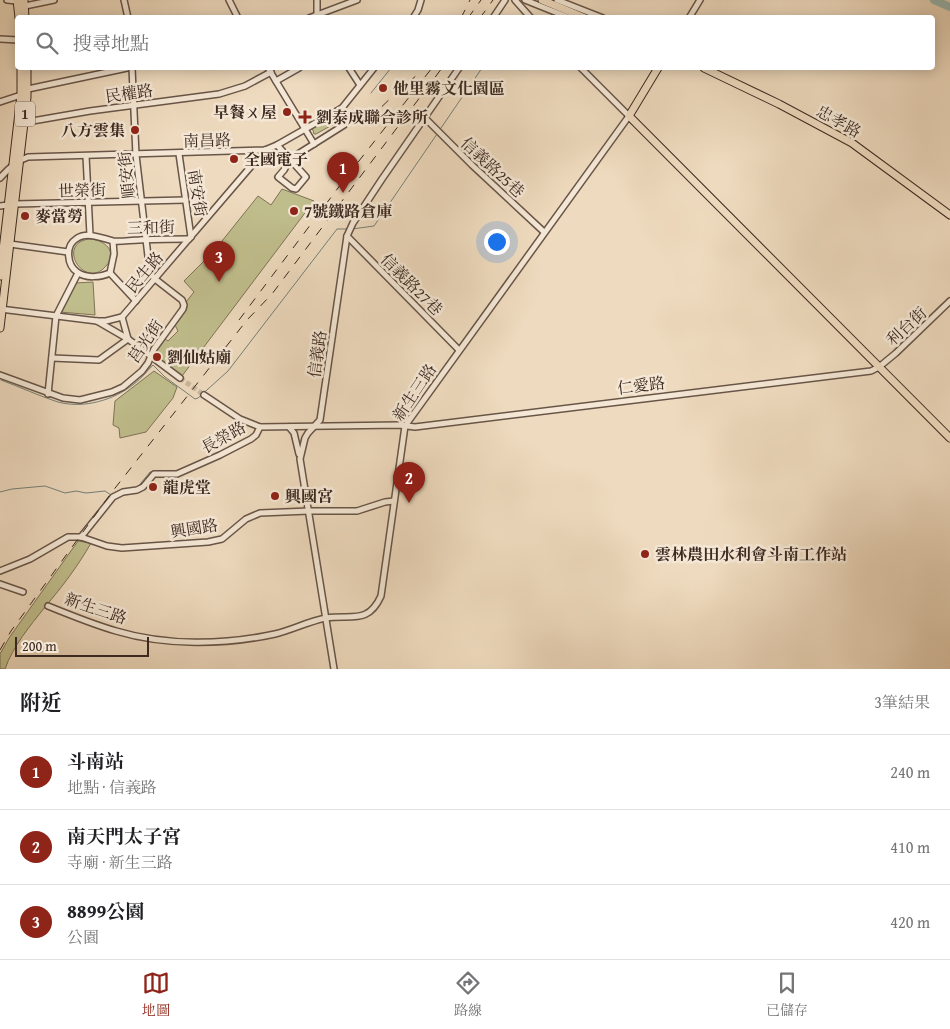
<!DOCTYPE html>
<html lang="zh-TW">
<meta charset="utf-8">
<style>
body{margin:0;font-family:"Gentium Book Plus","Noto Serif TC",serif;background:#f2f2f2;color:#202124}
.scale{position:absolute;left:15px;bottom:12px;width:134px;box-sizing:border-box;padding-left:5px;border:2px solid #3c2920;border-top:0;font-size:14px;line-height:18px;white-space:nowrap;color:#3c2920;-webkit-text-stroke:4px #f4e7d5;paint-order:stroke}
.you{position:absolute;left:496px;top:241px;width:18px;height:18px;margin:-12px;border:4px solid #fff;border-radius:50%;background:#1a73e8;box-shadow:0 0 0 8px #1a73e833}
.badge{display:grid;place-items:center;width:32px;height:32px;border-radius:50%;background:#8f2418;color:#fff;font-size:16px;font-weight:700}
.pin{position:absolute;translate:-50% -41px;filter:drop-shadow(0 1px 2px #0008)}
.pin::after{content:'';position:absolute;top:26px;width:18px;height:15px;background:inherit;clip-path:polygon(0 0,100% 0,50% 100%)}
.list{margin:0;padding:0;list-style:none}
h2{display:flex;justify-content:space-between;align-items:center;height:65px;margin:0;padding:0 20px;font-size:21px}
h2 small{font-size:16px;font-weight:400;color:#757577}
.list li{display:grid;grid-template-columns:32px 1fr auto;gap:15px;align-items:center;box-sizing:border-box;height:75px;padding:0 20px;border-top:1px solid #e0e0e0}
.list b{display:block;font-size:19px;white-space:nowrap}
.list p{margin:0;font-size:16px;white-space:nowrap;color:#757577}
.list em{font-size:16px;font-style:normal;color:#757577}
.icon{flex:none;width:28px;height:28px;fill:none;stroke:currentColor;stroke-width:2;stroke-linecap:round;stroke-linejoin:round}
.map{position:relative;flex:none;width:950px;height:669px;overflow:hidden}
.search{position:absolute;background:#fff;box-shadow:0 2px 12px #0003;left:15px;right:15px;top:15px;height:55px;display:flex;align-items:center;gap:12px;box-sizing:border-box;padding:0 18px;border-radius:5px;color:#757577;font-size:19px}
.sheet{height:290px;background:#fff}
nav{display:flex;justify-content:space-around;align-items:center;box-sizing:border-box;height:70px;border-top:1px solid #e0e0e0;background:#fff;font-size:14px;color:#757577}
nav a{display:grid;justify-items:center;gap:2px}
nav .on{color:#8f2418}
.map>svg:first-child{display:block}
.green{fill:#c0bd8c;stroke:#7e7356}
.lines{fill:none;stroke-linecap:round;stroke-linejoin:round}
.stream{stroke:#748079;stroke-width:1}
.river{stroke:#99bab5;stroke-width:8}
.minor-tunnel{stroke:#cab79e;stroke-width:5;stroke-dasharray:5 2.5;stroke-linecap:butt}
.minor-casing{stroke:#685548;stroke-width:8}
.major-casing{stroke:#3c2920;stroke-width:9}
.minor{stroke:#f4e7d5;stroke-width:5}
.major{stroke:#eedabe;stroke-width:7}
.rail{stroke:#3c2920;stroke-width:1;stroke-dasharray:9 9;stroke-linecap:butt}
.poi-dot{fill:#8f2418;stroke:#f4e7d5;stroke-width:2}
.labels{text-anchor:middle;stroke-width:5;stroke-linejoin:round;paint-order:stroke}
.shield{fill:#f4e7d5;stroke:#736256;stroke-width:1}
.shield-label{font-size:15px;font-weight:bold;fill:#3c2920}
.poi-label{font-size:16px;font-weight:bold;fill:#3c2920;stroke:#f4e7d5;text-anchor:start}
.street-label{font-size:16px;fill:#3c2920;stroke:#f4e7d5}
</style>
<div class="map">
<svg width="950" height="669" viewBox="0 0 950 669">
<rect width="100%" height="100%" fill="#eedabe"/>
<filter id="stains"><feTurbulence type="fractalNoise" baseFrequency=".004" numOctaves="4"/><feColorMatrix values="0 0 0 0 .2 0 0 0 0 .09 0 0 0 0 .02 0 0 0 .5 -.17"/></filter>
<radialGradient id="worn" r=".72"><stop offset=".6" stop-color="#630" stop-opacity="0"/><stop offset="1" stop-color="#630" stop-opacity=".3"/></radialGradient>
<g class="green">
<path d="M339,113L343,119L316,134H314L312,127Z"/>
<path d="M282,189L314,201L182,376L153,355L165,339L168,341L178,331L175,325L182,316L186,302L194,292L184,281L214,251L258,196L271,205Z"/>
<path d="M89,239C104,239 119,252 106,266C85,291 55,244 89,239Z"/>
<path d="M93,282L95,315L60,312L75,283Z"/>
<path d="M154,371L177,387L173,398L146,432L120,438L119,428L113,425L115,401Z"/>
<path d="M78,541L91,543C78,566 62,587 45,607C30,626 13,646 5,669H0V654L9,638Z"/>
</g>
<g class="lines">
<g class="stream">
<path d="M371,93L391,68"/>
<path d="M439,131L482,68"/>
<path d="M352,229L374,226L437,134"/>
<path d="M1,380C20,387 39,396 58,402C84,409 114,400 134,384C141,379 147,371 153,365L165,377L195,399L198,398L228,371L337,229H348"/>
<path d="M198,462L228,448"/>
<path d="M175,472L185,468"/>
<path d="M137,488L150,472L171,471"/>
<path d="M0,492L12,489L45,486L65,493L76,491L86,493L105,491L111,495L123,489H129"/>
</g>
<path class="river" d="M934,0L950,7"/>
<path class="minor-tunnel" d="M180,378L204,395"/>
<defs>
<g id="minor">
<path d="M7,0L17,1L25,6L54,0"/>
<path d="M124,0L128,18"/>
<path d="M229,0L238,18"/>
<path d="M317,0V14L319,18"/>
<path d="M515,0L531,18"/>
<path d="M525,0L570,18"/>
<path d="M557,0L603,18"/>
<path d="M309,18L357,0"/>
<path d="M413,18L418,10L421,0"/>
<path d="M493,18L505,0"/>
<path d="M689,18L700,0"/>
<path d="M0,39L18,40"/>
<path d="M268,68L314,144"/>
<path d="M349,68L360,85"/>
<path d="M276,81L299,68"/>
<path d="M0,102L21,95L28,89L127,68"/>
<path d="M425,118L472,165L544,232"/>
<path d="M21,123L90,111L219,94L245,86L271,72"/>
<path d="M277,145C287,156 296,166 306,177L296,189L292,188L278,177L284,170L290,159L344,125L347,117L342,108"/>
<path d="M179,154L191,237"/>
<path d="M86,156L90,235"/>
<path d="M0,178C8,169 16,161 28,157L265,150L277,145L342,108L374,68"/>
<path d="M0,206L15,204L186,200"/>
<path d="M347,236L459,350"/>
<path d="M113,241L114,254L110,273C101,277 86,279 77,272C67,265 65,246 76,239C87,231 101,238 113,241C121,242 131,240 139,240C156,239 173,239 189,239"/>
<path d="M10,244L68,252"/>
<path d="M110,273L136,301"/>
<path d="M0,309L97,321H106L122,317L265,150"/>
<path d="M97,321L128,339L180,378"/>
<path d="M52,358L99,360L128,339L122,317"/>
<path d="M0,375L63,398L80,400L112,392L123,387L142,371L148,363L154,349L183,309L184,305L182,300L155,279L150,273L136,155L132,68"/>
<path d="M48,394L56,316L78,273"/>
<path d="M204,395L240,419L260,427L399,425L415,427L871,371L879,367L896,353L950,301"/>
<path d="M289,427L294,433L299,454"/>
<path d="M81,537L113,497L123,492L137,490L143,487L154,474H177L220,455L251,439L256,435L260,427"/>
<path d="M0,571L30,559L68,537H81L107,546L122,548L208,542L222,539L246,519L260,513L309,511H357L385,502L394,501"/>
<path d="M0,584L23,592"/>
<path d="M48,606C70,615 92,624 116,631C166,646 224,645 275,634C292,630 309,621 326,618C351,614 368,625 381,596L405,426L629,116L581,68"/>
<path d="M334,669L300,459L305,438L308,433L320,420L347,236L353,223L382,179L459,68"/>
</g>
<g id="major">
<path d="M17,0L19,18"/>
<path d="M24,0L25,18"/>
<path d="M542,0L585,18"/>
<path d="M658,68L629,116L950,438"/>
<path d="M704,68L779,104L852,143L950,215"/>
<path d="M0,276L21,95V68"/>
<path d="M0,328L27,97V68"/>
</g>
</defs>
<use href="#minor" class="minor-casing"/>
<use href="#major" class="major-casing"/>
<use href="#minor" class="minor"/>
<use href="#major" class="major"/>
<g class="rail">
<path d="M445,18V17"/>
<path d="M461,18L470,0"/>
<path d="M468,18L481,0"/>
<path d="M480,18L493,0"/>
<path d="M370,120C384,102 403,88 420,72"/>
<path d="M239,320L344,180L432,68"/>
<path d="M0,650L11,631L112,492L247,320L272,294L442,68"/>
</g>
</g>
<g class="poi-dot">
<circle cx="383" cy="88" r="5"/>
<circle cx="287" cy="112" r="5"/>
<path d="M302.5 109.5h5v5h5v5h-5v5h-5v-5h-5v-5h5z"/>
<circle cx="135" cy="130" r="5"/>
<circle cx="234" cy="159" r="5"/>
<circle cx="294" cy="211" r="5"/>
<circle cx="25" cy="216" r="5"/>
<circle cx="157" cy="357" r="5"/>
<circle cx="153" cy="487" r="5"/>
<circle cx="275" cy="496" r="5"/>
<circle cx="645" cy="554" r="5"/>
</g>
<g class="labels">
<rect class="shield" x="15" y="101.5" width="20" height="25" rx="4"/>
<g class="shield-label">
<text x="25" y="119">1</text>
</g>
<g class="poi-label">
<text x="393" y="94">他里霧文化園區</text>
<text x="277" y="118" text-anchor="end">早餐ㄨ屋</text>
<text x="316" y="123">劉泰成聯合診所</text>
<text x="125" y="136" text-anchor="end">八方雲集</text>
<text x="244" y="165">全國電子</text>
<text x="304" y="217">7號鐵路倉庫</text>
<text x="35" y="222">麥當勞</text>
<text x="167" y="363">劉仙姑廟</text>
<text x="163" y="493">龍虎堂</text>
<text x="285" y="502">興國宮</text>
<text x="655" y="560">雲林農田水利會斗南工作站</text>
</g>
<g class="street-label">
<text transform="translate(129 93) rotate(-8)" y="6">民權路</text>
<text transform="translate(839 121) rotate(29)" y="6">忠孝路</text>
<text transform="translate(207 140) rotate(-2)" y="6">南昌路</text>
<text transform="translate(493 167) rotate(43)" y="6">信義路25巷</text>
<text transform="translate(126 175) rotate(-96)" y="6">順安街</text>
<text transform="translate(82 190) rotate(-2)" y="6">世榮街</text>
<text transform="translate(198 193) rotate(81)" y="6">南安街</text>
<text transform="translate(151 227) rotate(-1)" y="6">三和街</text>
<text transform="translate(144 272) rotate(-50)" y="6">民生路</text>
<text transform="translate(412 284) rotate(45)" y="6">信義路27巷</text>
<text transform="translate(906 326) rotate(-43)" y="6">利台街</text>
<text transform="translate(145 341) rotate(-56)" y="6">莒光街</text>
<text transform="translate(317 354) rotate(-82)" y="6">信義路</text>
<text transform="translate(641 385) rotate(-7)" y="6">仁愛路</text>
<text transform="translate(414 392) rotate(-56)" y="6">新生三路</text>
<text transform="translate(223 437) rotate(-29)" y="6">長榮路</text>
<text transform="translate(194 528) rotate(-9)" y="6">興國路</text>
<text transform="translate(96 608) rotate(19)" y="6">新生三路</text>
</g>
</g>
<rect width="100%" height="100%" filter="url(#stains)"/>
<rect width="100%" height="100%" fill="url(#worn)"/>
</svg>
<div class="scale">200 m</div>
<div class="you"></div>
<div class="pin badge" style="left:343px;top:193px">1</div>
<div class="pin badge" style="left:409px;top:503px">2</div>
<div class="pin badge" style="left:219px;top:282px">3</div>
<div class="search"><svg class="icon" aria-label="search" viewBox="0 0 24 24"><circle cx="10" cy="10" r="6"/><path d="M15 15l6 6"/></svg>搜尋地點</div>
</div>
<section class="sheet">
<h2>附近<small>3筆結果</small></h2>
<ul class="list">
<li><span class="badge">1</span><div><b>斗南站</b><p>地點 · 信義路</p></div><em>240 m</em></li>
<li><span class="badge">2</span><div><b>南天門太子宮</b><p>寺廟 · 新生三路</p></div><em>410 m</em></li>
<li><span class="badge">3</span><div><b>8899公園</b><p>公園</p></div><em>420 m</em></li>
</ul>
</section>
<nav>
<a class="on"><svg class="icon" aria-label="map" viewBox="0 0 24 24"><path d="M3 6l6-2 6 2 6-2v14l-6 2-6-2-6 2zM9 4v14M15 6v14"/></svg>地圖</a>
<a><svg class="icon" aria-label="directions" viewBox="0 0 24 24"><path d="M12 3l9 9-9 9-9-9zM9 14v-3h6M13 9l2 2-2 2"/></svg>路線</a>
<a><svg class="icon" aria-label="saved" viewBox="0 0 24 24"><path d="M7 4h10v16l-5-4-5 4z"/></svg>已儲存</a>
</nav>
